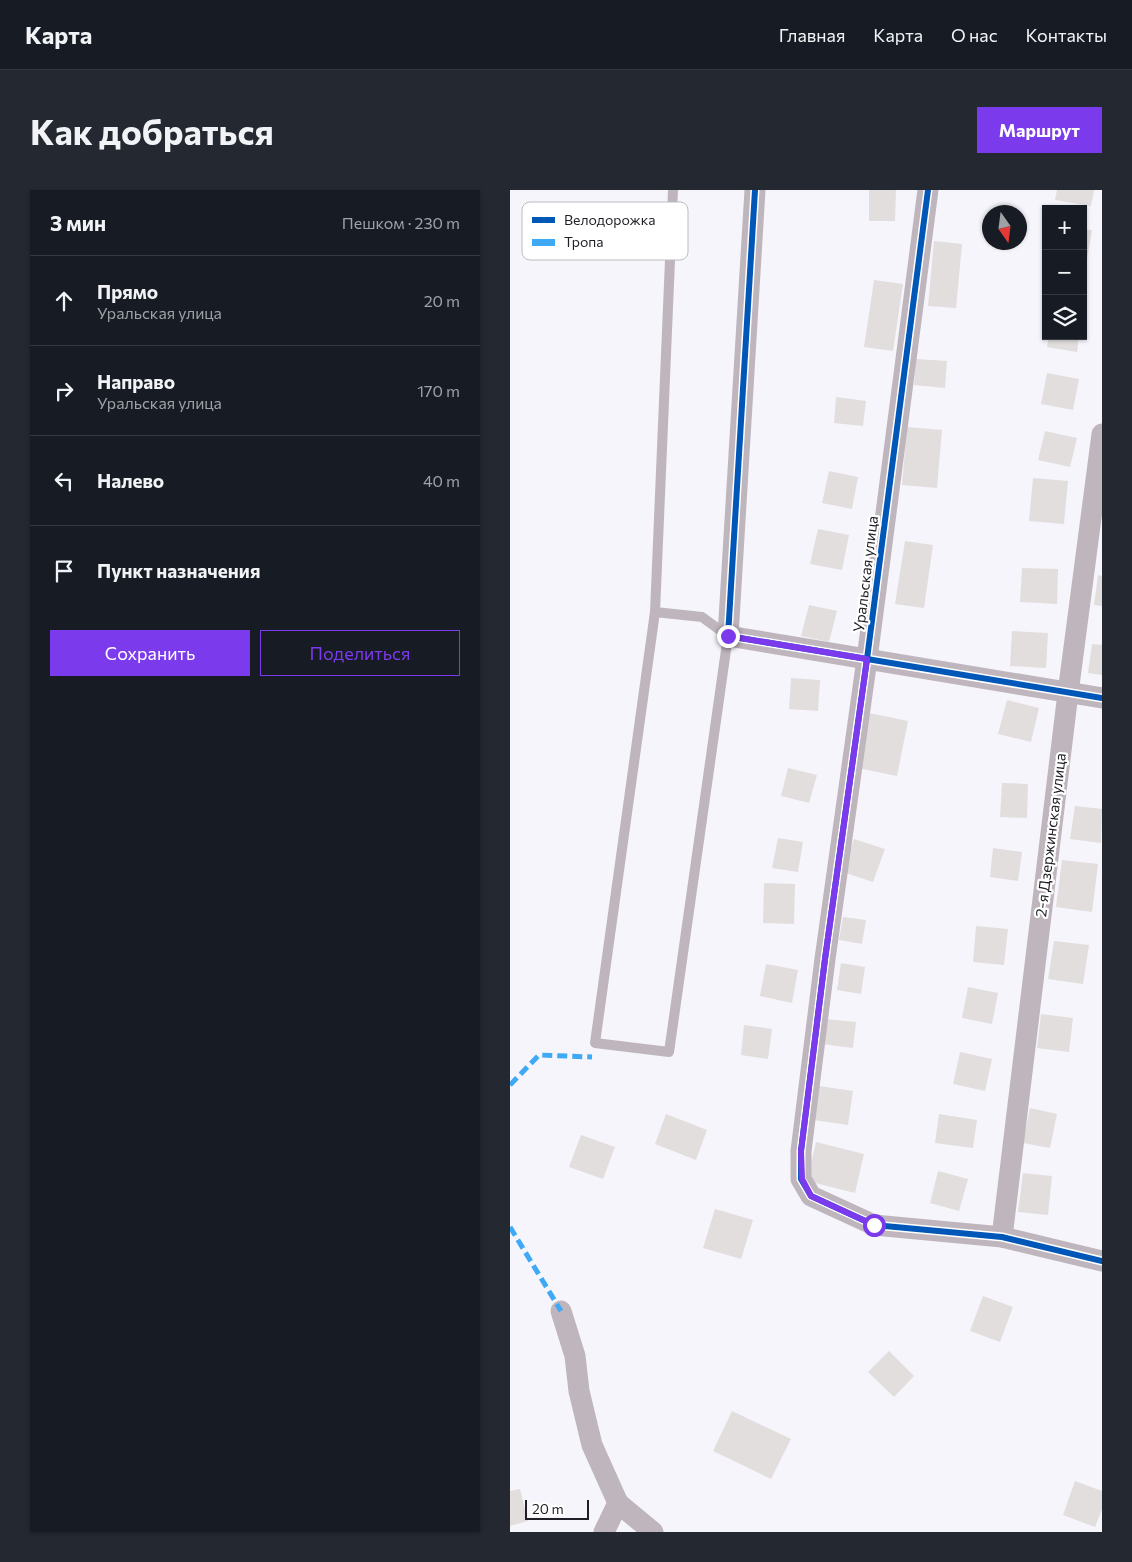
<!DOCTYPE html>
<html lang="ru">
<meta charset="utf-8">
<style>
body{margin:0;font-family:Commissioner,sans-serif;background:#242831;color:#f1f3f6}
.controls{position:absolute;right:15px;top:15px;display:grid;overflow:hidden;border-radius:0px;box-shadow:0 1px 4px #0004}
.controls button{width:45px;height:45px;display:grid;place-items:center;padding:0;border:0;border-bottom:1px solid #363941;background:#171b24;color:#f1f3f6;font:25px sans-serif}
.compass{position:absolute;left:472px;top:15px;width:45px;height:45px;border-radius:50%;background:#171b24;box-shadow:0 1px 4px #0004;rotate:166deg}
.scale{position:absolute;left:15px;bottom:12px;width:64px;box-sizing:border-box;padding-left:5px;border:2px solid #201e26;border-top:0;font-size:14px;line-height:18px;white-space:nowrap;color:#201e26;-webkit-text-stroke:4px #fff;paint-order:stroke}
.stop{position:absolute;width:15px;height:15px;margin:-11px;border:4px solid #7c3aed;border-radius:50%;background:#fff}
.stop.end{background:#7c3aed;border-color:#fff;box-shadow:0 1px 5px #0008}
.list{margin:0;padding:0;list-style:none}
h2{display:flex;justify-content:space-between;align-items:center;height:65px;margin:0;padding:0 20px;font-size:21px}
h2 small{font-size:16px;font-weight:400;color:#9ea1a6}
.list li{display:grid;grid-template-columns:32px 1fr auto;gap:15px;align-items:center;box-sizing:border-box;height:90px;padding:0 20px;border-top:1px solid #363941}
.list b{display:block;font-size:19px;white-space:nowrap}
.list p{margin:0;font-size:16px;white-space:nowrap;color:#9ea1a6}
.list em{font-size:16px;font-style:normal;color:#9ea1a6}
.actions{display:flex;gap:10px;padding:15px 20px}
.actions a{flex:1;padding:11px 0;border:1px solid #7c3aed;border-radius:0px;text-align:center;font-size:18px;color:#7c3aed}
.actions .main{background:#7c3aed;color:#fff}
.icon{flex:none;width:28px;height:28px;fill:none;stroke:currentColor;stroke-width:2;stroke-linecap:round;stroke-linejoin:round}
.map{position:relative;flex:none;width:592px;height:1342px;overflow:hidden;border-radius:0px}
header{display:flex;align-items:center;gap:30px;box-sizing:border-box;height:70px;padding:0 25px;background:#171b24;border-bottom:1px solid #363941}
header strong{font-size:24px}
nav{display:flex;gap:28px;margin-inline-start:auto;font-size:18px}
.intro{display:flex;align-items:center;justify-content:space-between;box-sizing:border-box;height:120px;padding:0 30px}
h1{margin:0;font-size:35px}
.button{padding:12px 22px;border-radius:0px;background:#7c3aed;color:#fff;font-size:18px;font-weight:700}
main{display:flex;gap:30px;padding:0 30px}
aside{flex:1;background:#171b24;border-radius:0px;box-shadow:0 1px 4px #0004}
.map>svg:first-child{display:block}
.building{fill:#e2dede}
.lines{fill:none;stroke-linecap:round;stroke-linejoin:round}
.service{stroke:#bfb5bd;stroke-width:10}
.minor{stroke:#bfb5bd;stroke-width:21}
.quiet{stroke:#3fa9f5;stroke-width:5;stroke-dasharray:10 5;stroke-linecap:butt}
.cycleway-casing{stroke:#fff;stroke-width:9}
.cycleway{stroke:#0057b8;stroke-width:6}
.route{stroke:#7c3aed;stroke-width:6}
.labels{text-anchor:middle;stroke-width:4.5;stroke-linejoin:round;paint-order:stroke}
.street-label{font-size:15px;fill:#201e26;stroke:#fff}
.key{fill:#fff;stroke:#bcbcbe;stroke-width:1}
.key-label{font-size:14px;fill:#201e26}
</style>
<header>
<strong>Карта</strong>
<nav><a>Главная</a><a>Карта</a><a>О нас</a><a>Контакты</a></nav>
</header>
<div class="intro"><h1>Как добраться</h1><a class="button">Маршрут</a></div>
<main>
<aside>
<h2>3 мин<small>Пешком · 230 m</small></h2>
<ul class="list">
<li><svg class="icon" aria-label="ahead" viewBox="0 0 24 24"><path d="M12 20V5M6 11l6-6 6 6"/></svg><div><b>Прямо</b><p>Уральская улица</p></div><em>20 m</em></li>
<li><svg class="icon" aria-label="right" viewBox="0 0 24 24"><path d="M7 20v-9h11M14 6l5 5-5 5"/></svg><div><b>Направо</b><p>Уральская улица</p></div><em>170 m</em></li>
<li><svg class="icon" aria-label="left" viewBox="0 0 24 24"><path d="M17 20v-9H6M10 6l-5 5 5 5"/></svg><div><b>Налево</b></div><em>40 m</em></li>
<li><svg class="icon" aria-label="arrive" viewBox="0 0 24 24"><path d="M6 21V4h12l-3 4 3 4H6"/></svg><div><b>Пункт назначения</b></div></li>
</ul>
<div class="actions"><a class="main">Сохранить</a><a>Поделиться</a></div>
</aside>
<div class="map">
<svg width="592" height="1342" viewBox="0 0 592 1342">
<rect width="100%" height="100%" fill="#f6f5fb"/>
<g class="building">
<path d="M359,0H386L385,31H359Z"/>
<path d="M547,0H584L581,16L545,10Z"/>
<path d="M573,39L582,40L575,81H573Z"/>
<path d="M424,51L452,54L446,118L418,116Z"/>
<path d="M364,90L393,94L383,161L354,157Z"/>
<path d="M539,146H569L567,162L537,157Z"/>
<path d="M406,169L437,171L435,198L404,195Z"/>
<path d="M537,183L569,189L563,220L531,214Z"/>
<path d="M326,207L356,211L353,236L324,233Z"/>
<path d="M397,237L432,240L427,298L392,295Z"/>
<path d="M535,241L567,248L560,277L528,270Z"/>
<path d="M319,281L348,287L342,319L312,313Z"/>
<path d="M523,288L558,291L554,334L519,331Z"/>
<path d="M308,339L339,345L332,380L300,374Z"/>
<path d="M395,351L423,355L414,418L385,414Z"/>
<path d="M512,378L548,379L547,414L510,412Z"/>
<path d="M588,385L592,386V416L584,415Z"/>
<path d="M299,415L327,421L319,452L291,446Z"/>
<path d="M502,441L538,443L536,478L500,476Z"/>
<path d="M582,454L592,455V485L578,483Z"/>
<path d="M281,488L310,490L308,521L279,519Z"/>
<path d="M497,510L529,518L521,552L488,544Z"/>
<path d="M359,523L398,531L387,586L348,578Z"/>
<path d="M278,578L307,585L299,613L271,606Z"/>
<path d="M492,593L518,594L517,628L490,627Z"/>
<path d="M565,616L592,619L591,653L560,649Z"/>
<path d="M268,648L293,652L288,682L262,678Z"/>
<path d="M344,649L375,659L363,692L333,682Z"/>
<path d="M483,658L512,662L508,691L480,687Z"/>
<path d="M552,670L588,674L582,722L546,717Z"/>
<path d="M254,693L285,694L284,734L253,733Z"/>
<path d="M333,727L356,730L352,754L329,750Z"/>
<path d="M466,736L498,739L494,775L463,772Z"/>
<path d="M544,751L579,755L573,794L538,789Z"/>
<path d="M331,773L355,777L351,804L327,800Z"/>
<path d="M256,774L288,780L282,813L250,806Z"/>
<path d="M458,797L488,803L482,834L452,828Z"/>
<path d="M531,824L563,828L559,862L527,858Z"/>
<path d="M315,829L346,832L343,858L312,854Z"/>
<path d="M234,835L262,839L258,869L231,865Z"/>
<path d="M450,862L482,869L475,901L443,894Z"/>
<path d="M309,896L343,901L338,935L304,930Z"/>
<path d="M520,918L547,924L540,958L513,953Z"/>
<path d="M156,924L197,940L186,970L145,954Z"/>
<path d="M429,924L467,930L463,958L425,953Z"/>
<path d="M71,945L105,957L93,989L59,977Z"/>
<path d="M306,952L354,964L345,1003L297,991Z"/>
<path d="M428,981L458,989L449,1021L420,1013Z"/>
<path d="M513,983L542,986L538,1025L508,1022Z"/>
<path d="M205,1019L243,1030L231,1069L193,1058Z"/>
<path d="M473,1106L503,1117L490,1152L460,1141Z"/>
<path d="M379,1161L404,1186L384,1207L358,1182Z"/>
<path d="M222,1221L281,1249L261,1289L203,1261Z"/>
<path d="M565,1291L592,1301V1319L585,1337L553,1325Z"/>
<path d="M10,1299L18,1331L0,1336V1301Z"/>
</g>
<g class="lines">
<path class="service" d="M145,422L192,427L218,446L159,862L85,853L145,422L163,0"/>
<g class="minor">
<path d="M245,0L218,446L592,508"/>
<path d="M418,0L357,469L315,769L291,961V989L301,1006L364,1035L492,1047L592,1071"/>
<path d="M492,1047L558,503L592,244"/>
<path d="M51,1121L65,1166L69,1201L82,1255L108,1313"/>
<path d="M94,1342L108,1313L143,1342"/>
</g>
<g class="quiet">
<path d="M0,895L29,865L82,867"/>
<path d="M0,1037L51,1121"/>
</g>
<defs>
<g id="cycleway">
<path d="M245,0L218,446L592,508"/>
<path d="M418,0L357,469L315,769L291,961V989L301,1006L364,1035L492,1047L592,1071"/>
</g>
</defs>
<use href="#cycleway" class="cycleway-casing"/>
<use href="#cycleway" class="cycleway"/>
</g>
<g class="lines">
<path class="route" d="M218,446L357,469L315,769L291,961L292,989L301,1006L364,1035"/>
</g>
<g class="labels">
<g class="street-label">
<text transform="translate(356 384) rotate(-83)" y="5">Уральская улица</text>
<text transform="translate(541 645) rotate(-83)" y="5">2-я Дзержинская улица</text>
</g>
</g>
<rect x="12" y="12" width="166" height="58" rx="8" class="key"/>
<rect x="22" y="27" width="23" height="6" fill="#0057b8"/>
<rect x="22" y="49" width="23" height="7" fill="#3fa9f5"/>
<g class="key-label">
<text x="54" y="35">Велодорожка</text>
<text x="54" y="57">Тропа</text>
</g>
</svg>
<div class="controls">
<button>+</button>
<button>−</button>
<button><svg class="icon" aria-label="layers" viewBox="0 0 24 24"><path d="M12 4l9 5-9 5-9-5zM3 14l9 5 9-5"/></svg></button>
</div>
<svg class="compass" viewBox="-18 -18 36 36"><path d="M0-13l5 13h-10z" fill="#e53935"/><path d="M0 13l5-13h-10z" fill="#9ea1a6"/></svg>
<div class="scale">20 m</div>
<div class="stop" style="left:364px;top:1035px"></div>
<div class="stop end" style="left:218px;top:446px"></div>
</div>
</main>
